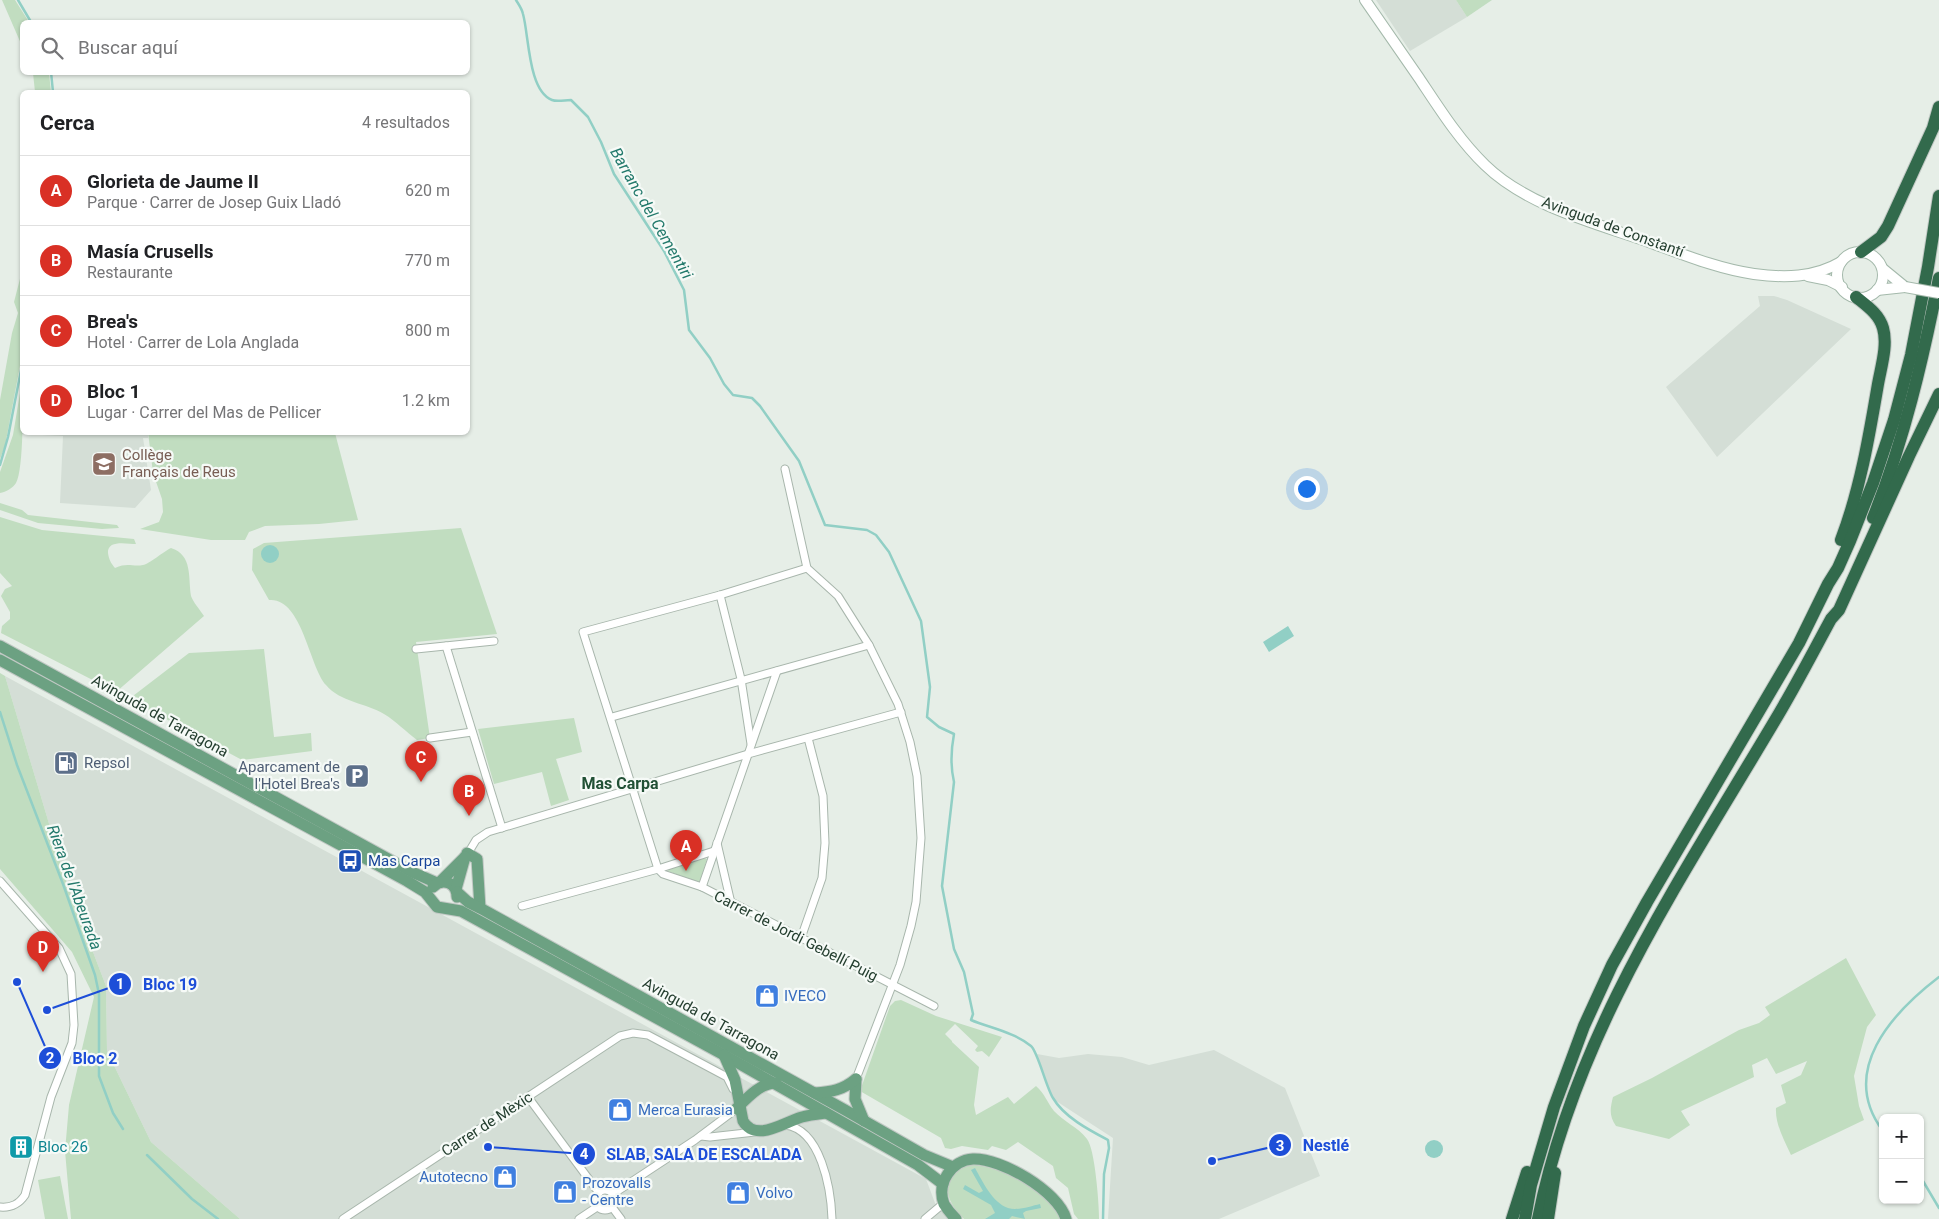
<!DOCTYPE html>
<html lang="es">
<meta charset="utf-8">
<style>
body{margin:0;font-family:Roboto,sans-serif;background:#f2f2f2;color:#202124}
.controls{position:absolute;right:15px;bottom:15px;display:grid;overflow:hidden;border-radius:8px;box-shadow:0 1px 4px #0004}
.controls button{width:45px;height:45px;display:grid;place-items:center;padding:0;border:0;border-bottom:1px solid #e0e0e0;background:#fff;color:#202124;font:25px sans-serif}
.you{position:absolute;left:1306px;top:488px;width:18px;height:18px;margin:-12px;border:4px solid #fff;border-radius:50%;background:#1a73e8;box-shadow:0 0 0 8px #1a73e833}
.badge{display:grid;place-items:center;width:32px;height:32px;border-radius:50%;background:#d93025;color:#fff;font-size:16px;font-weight:700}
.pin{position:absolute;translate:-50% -41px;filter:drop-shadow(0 1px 2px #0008)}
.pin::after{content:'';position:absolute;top:26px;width:18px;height:15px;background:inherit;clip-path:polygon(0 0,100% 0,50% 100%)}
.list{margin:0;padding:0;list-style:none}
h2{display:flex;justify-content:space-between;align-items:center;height:65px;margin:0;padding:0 20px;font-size:21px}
h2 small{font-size:16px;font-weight:400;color:#757577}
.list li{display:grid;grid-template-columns:32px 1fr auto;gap:15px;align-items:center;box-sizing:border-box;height:70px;padding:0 20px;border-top:1px solid #e0e0e0}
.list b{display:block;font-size:19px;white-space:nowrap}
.list p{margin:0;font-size:16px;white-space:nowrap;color:#757577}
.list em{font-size:16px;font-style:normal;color:#757577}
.icon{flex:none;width:28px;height:28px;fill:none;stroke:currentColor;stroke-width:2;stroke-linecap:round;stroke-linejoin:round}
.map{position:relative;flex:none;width:1939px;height:1219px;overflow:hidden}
.search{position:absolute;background:#fff;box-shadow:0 1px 4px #0004;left:20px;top:20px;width:450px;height:55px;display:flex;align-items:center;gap:12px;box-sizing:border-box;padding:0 18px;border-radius:8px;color:#757577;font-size:19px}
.panel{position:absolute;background:#fff;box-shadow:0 1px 4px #0004;left:20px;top:90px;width:450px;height:345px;border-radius:8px}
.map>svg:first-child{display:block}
.built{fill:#d4ded6}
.green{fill:#c1ddc0}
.water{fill:#91cfc5}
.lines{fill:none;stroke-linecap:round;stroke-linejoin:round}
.stream{stroke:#91cfc5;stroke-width:2.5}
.street-casing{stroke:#a8b6ac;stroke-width:9}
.secondary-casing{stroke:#a4b9ab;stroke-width:12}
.primary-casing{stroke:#c2c9c5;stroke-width:13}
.highway-casing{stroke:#c2c9c5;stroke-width:14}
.street{stroke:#fff;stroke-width:7}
.secondary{stroke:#fff;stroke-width:10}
.primary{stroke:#6ca182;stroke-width:11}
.highway{stroke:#326a4c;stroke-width:12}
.secondary-bridge-casing{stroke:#a4b9ab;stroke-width:12;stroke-linecap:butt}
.secondary-bridge{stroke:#fff;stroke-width:10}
.labels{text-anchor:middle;stroke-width:4.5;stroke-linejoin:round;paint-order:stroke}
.street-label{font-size:15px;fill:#253f30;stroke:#f6faf7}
.education-label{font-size:15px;fill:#785e54;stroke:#f6faf7;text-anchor:start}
.service-label{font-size:15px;fill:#4e5e75;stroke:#f6faf7;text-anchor:start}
.transit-label{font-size:15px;fill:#164399;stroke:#f6faf7;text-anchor:start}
.shop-label{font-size:15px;fill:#366cbe;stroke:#f6faf7;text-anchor:start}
.culture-label{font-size:15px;fill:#0d838f;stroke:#f6faf7;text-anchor:start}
.water-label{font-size:16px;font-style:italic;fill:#22796b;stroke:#f6faf7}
.neighbourhood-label{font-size:16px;font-weight:bold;fill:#225136;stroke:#f6faf7}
.leader{fill:none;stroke:#1d4ed8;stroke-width:2}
.callout-dot{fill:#1d4ed8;stroke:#f6faf7;stroke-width:2}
.mark-label{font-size:15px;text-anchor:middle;font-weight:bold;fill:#fff}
.callout-label{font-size:16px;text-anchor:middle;font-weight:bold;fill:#1d4ed8;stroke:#f6faf7;stroke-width:4.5;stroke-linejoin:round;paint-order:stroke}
</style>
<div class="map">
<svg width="1939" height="1219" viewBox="0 0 1939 1219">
<rect width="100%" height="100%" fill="#e6eee7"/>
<g class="built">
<path d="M1376,0H1456L1467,17L1410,51Z"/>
<path d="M1758,296H1774L1787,300L1851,329L1717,457L1666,387L1760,306Z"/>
<path d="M22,420V432L148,433V438H143L151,490L135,508L60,503L63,436L21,434Z"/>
<path d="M5,676L926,1179L935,1203L950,1219H240L151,1142L107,1051L106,986L67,884Z"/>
<path d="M1214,1050L1285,1088L1320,1176L1219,1219H1108L1113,1138L1053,1099L1037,1054L1059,1058L1088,1054L1122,1057L1149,1065Z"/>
</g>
<g class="green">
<path d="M2,0H15L29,22H22V46Z"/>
<path d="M1456,0H1492L1467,17Z"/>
<path d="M33,73H49L51,92H35Z"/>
<path d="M22,271V355L5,446L0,459V400L12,333L18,313L14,302Z"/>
<path d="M22,381C23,400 24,469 16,483C13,488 6,492 0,493V472L13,435Z"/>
<path d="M148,432L335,433L358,520L319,524L265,526L249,532L245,540H211L140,529L159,522L163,512L162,499L153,473Z"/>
<path d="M0,503L22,510L28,515L117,525L119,528L102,529L38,523L0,510Z"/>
<path d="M0,517L42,530L134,539L136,544C128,544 107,539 108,553C109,560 111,563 115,568C128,562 132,567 143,565C149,564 163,552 171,548C193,555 188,578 191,596C193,602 200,610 204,616L116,692L1,633L2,626L10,619V612L1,596L5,589L12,586L0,573Z"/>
<path d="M461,528L497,634L416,642L430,738L417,740C406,732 396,721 384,714C366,703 340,702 326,685C309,666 302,597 269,600L252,570L253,549L264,543Z"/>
<path d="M264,649L274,737L311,733L312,751L242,760L129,699L189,653Z"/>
<path d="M0,673L5,676L67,884L106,986L107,1051L151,1142L240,1219H71L65,1151L69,1105L94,997L72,952L0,869Z"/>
<path d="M574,718L582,752L556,759L569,800L551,806L542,772L494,784L478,729Z"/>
<path d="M704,858L707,859L700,881L697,882L668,871L670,867Z"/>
<path d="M1846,958L1876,1015L1867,1027L1854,1076L1859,1106L1864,1120L1791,1155C1784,1140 1775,1124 1776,1108L1786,1103L1781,1085L1801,1075L1807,1061L1776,1074L1767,1058L1752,1065L1754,1077L1681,1111L1690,1125L1669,1139L1616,1126C1609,1116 1610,1109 1613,1097L1652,1078L1739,1030L1759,1023L1770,1015L1765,1007Z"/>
<path d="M901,1000L936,1016L1002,1037L989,1057L982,1051L977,1052L975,1050L978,1046L955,1024L945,1034L952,1041V1042L979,1067L974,1105L976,1115L1008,1097L1014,1104L1036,1086C1045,1094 1047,1102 1054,1111C1064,1122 1078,1127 1087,1139C1095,1149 1099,1204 1099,1219H1078L1074,1214L1068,1188L1056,1178L1053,1166L1018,1142L1006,1150L992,1146L988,1150L962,1146L951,1149L945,1148L941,1138L860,1091L890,1006L895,1001Z"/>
<path d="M970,1164C1005,1168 1044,1187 1061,1219H964C943,1199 939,1175 970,1164Z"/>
<path d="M60,1176L68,1219H45L38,1180Z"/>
</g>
<g class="water">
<circle cx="270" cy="554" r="9"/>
<path d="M1288,626L1294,636L1269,652L1263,642Z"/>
<circle cx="1434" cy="1149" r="9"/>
<path d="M975,1168C983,1182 992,1202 1008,1208C1018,1211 1031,1206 1040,1204L1041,1208L1026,1211L1023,1213L1025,1219L1012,1216L1009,1219H985L995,1213L991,1205L963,1189L965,1185L979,1193L983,1191L971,1170Z"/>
</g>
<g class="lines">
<g class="stream">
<path d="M18,0L31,22"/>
<path d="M516,0C519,5 522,9 523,14C529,35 528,91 552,100C557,102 565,100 571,100L588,117L601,142L614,174L664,251L684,290L689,330L710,358L724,384L733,395L752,398L760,406L799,461L825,525L867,530L876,535L889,552L921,621L930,687L927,717L939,727L954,734C951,750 950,765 954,782L942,886L954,949L964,972L973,1014L971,1020C990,1028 1014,1032 1031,1046C1038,1052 1046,1087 1053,1098C1064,1117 1089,1130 1108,1140L1109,1148L1104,1174L1103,1219"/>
<path d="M51,72L53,92"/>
<path d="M0,465L8,437L22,365"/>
<path d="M0,712L17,765L63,884L95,975L99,994V1076L113,1113L123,1129"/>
<path d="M1883,1131C1838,1071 1892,1013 1939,977"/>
<path d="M147,1155L192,1199L218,1219"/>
<path d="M1920,1176L1939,1208"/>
</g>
<defs>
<g id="street">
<path d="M785,469L807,568L838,596L869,645L898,704L910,742L917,776L921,838L916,902L911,926L900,965L856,1079"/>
<path d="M807,568L720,595L583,632L658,869L663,874L702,887L934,1006"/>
<path d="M720,595L741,679L751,744"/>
<path d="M446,646L502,828"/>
<path d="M416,649L494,641"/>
<path d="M612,717L869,645"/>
<path d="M430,738L472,732"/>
<path d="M717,843L731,903"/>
<path d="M467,855L476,840L488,832L748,754L901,712"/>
<path d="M0,881L59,948L71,974L74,1025L72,1043L51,1097L25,1195C19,1204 12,1208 0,1207"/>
<path d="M702,887L777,671"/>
<path d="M522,906L658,869L714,851"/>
<path d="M801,938L822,878L825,843L823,796L808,738"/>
<path d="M528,1097L599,1193"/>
<path d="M785,1125C821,1129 831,1189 832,1219"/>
<path d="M701,1136L710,1137L755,1132"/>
<circle cx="605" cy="1200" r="10"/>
<path d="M613,1194L695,1140L735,1110"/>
<path d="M612,1207L621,1219"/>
<path d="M343,1219L620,1036L633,1033L648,1035L727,1077L733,1089"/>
<path d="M579,1219L597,1207"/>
<path d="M925,1219L944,1203"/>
</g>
<g id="secondary">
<path d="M1365,0C1383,26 1401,52 1419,78C1439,108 1459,140 1485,165C1527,206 1595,223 1649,242C1682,254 1718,269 1754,274C1784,278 1814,278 1841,262"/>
<circle cx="1860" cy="275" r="23"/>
<path d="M1883,269L1905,287"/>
<path d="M1808,276L1828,280L1842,287"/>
<path d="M1877,290L1905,287"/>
</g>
<g id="primary">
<path d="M0,646L412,872L437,883"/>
<path d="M0,660L407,881L425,892L437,907L461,911L724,1055L918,1165L943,1184"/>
<path d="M467,853L477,859L480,908"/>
<path d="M440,882L465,857"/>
<path d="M433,887C443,877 457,883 457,897"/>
<path d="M456,889L465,857"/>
<path d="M457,892L468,902L480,908L845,1110L924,1155L953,1167"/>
<path d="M724,1055L735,1080L743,1121C756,1143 784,1122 802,1117C809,1115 818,1114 826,1113"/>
<path d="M856,1079L855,1099L864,1121"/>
<path d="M815,1093C831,1092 843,1090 856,1079"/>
<path d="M736,1109C747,1098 760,1083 776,1083"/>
<path d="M956,1219C952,1215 947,1209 944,1204C936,1183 952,1160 973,1159C1001,1158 1058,1191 1066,1219"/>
</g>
<g id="highway">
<path d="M1861,252L1881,237L1888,226L1933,128L1939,107"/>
<path d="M1873,518C1904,441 1923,359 1939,278"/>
<path d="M1841,540C1860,490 1869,437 1878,384C1881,367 1888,345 1883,328C1879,314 1867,306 1856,297"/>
<path d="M1512,1219L1527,1172"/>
<path d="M1525,1219L1531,1185L1554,1107L1584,1026L1612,965L1647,902L1799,643L1828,584L1838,568L1850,541L1873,483L1894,420L1911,355L1928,267L1939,196"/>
<path d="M1538,1219C1575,1034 1679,882 1774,722C1794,689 1812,654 1831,619L1839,610L1909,456L1939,394"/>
<path d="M1548,1219L1555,1173"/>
</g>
</defs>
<use href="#street" class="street-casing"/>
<use href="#secondary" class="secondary-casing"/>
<use href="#primary" class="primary-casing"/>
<use href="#highway" class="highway-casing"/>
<use href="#street" class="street"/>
<use href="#secondary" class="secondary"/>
<use href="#primary" class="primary"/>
<use href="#highway" class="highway"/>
<defs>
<path id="secondary-bridge" d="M1905,287L1939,293"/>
</defs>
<use href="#secondary-bridge" class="secondary-bridge-casing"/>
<use href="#secondary-bridge" class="secondary-bridge"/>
</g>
<defs>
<symbol id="school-square" viewBox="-11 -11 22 22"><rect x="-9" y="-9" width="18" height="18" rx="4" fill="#8d6e63" stroke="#f6faf7"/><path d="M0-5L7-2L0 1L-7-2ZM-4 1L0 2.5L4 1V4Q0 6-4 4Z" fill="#fff"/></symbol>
<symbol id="fuel-square" viewBox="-11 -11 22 22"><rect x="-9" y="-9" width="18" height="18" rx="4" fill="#5c6f8a" stroke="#f6faf7"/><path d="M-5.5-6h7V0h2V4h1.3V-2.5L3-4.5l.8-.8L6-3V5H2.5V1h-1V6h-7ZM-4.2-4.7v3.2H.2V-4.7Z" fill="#fff"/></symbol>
<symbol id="parking-square" viewBox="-11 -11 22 22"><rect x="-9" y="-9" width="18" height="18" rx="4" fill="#5c6f8a" stroke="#f6faf7"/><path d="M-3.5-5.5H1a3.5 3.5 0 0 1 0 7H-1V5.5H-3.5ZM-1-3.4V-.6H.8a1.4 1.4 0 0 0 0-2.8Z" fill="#fff"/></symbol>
<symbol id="bus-square" viewBox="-11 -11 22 22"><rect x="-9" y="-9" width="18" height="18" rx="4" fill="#1a4fb4" stroke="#f6faf7"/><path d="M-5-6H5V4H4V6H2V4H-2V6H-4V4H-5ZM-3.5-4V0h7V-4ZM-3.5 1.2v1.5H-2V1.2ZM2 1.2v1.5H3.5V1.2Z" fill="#fff"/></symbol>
<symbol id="shop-square" viewBox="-11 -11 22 22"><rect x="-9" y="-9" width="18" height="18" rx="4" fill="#3f7fe0" stroke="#f6faf7"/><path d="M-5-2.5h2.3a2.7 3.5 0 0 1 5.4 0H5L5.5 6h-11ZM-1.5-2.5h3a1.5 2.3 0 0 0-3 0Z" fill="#fff"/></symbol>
<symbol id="building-square" viewBox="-11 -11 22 22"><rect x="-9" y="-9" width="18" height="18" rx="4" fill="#0f9aa8" stroke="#f6faf7"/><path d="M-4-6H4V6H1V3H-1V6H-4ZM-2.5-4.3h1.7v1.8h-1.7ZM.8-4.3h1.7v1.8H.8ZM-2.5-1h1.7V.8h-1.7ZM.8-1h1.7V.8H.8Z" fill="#fff"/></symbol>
</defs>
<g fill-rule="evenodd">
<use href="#school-square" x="90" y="450" width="28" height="28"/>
<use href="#fuel-square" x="52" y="749" width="28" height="28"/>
<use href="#parking-square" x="343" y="762" width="28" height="28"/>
<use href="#bus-square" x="336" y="847" width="28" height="28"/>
<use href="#shop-square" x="753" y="982" width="28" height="28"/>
<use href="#shop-square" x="606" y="1096" width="28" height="28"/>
<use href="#building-square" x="7" y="1133" width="28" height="28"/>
<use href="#shop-square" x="491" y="1163" width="28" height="28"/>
<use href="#shop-square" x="551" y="1178" width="28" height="28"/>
<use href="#shop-square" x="724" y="1179" width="28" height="28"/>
</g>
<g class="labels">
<g class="street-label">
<text transform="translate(1613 227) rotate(20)" y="5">Avinguda de Constantí</text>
<text transform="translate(160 716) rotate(29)" y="5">Avinguda de Tarragona</text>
<text transform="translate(796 936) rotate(27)" y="5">Carrer de Jordi Gebellí Puig</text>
<text transform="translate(711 1019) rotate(29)" y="5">Avinguda de Tarragona</text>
<text transform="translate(487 1124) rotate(-33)" y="5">Carrer de Mèxic</text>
</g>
<g class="education-label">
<text x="122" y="460">Collège<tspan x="122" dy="17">Français de Reus</tspan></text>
</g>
<g class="service-label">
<text x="84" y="768">Repsol</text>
<text x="340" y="772" text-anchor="end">Aparcament de<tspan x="340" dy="17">l'Hotel Brea's</tspan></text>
</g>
<g class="transit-label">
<text x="368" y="866">Mas Carpa</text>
</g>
<g class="shop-label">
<text x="784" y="1001">IVECO</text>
<text x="638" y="1115">Merca Eurasia</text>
<text x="488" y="1182" text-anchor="end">Autotecno</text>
<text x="582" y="1188">Prozovalls<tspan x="582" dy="17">- Centre</tspan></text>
<text x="756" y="1198">Volvo</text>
</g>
<g class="culture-label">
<text x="38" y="1152">Bloc 26</text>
</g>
<g class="water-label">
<text transform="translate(652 213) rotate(60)" y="6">Barranc del Cementiri</text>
<text transform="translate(75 887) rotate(70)" y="6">Riera de l'Abeurada</text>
</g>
<g class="neighbourhood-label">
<text x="620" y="789">Mas Carpa</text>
</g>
</g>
<path class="leader" d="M47 1010L120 984M17 982L50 1058M1212 1161L1280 1145M488 1147L584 1154"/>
<g class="callout-dot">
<circle cx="47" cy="1010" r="5"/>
<circle cx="17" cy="982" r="5"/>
<circle cx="1212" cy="1161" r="5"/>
<circle cx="488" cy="1147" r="5"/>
<circle cx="120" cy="984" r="12"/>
<circle cx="50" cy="1058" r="12"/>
<circle cx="1280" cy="1145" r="12"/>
<circle cx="584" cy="1154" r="12"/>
</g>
<g class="mark-label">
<text x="120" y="989">1</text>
<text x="50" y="1063">2</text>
<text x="1280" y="1151">3</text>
<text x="584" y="1159">4</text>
</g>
<g class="callout-label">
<text x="170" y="990">Bloc 19</text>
<text x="95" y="1064">Bloc 2</text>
<text x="1326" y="1151">Nestlé</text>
<text x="704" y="1160">SLAB, SALA DE ESCALADA</text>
</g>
</svg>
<div class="controls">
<button>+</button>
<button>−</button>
</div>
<div class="you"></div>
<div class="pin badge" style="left:686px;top:871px">A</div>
<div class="pin badge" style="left:469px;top:816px">B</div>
<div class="pin badge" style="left:421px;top:782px">C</div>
<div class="pin badge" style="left:43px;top:972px">D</div>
<div class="search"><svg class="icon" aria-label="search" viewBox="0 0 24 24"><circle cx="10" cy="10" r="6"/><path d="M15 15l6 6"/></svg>Buscar aquí</div>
<section class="panel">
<h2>Cerca<small>4 resultados</small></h2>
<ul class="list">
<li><span class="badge">A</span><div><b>Glorieta de Jaume II</b><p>Parque · Carrer de Josep Guix Lladó</p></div><em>620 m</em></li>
<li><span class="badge">B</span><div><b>Masía Crusells</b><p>Restaurante</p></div><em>770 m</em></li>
<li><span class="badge">C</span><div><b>Brea's</b><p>Hotel · Carrer de Lola Anglada</p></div><em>800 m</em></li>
<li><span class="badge">D</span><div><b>Bloc 1</b><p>Lugar · Carrer del Mas de Pellicer</p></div><em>1.2 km</em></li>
</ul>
</section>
</div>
